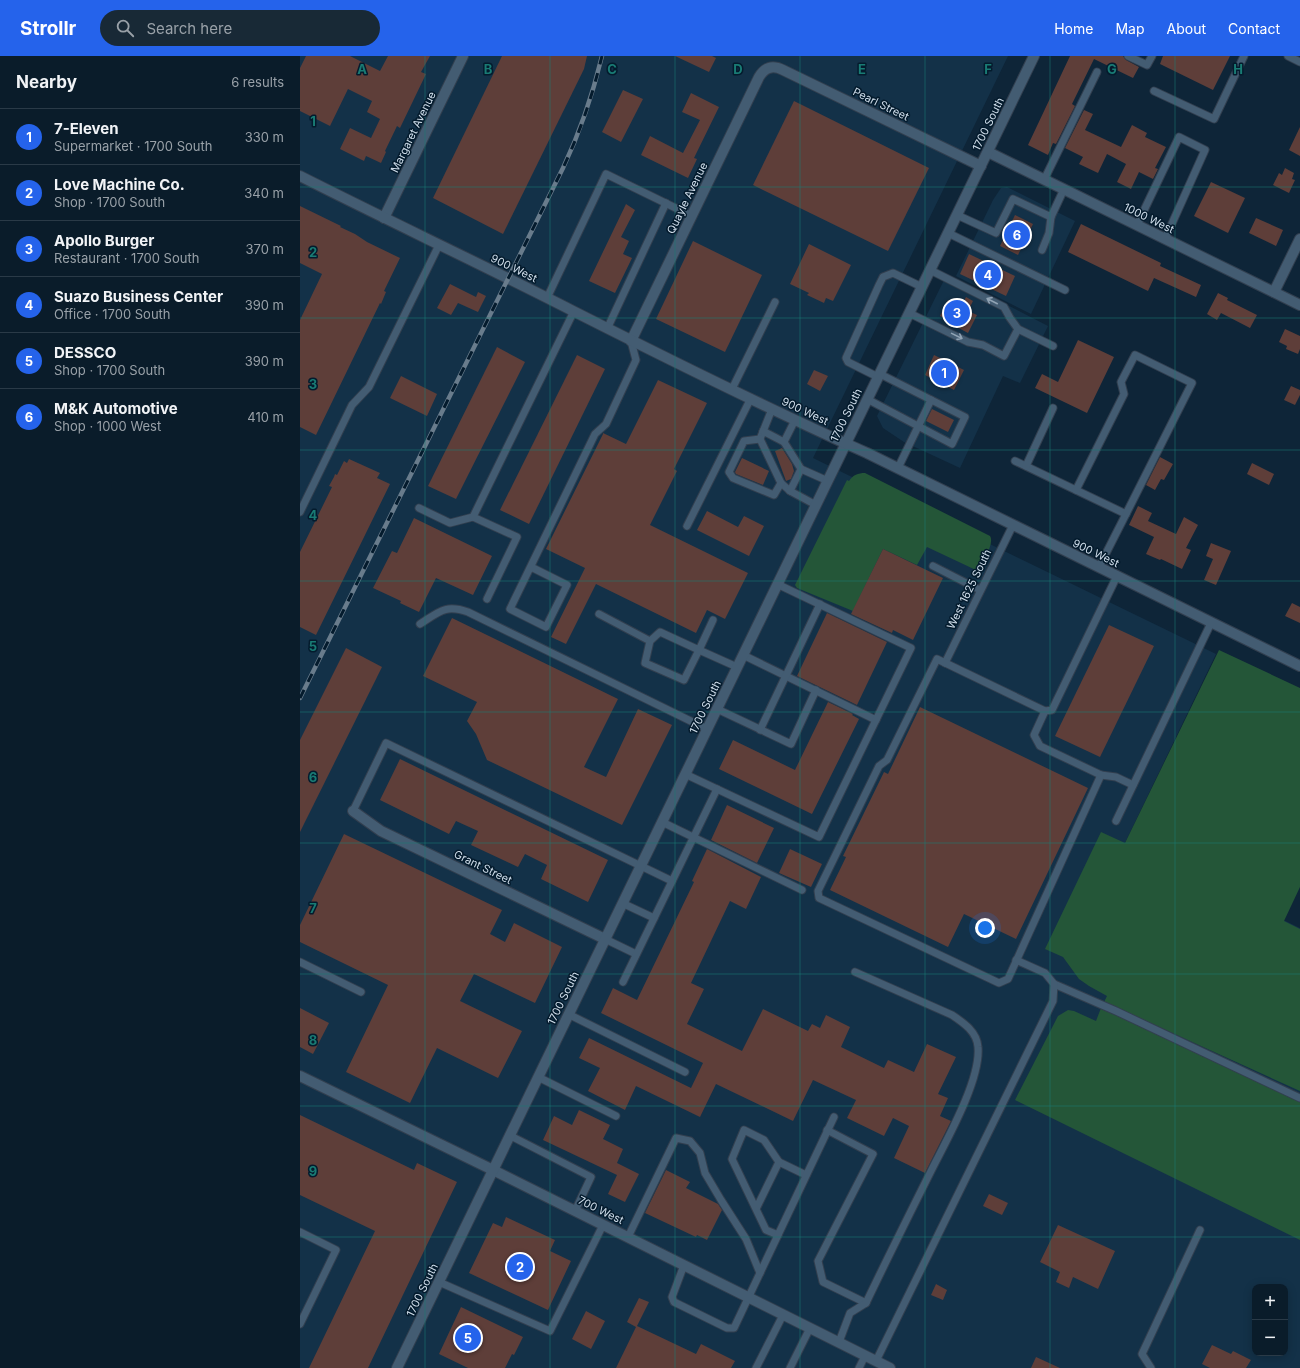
<!DOCTYPE html>
<meta charset="utf-8">
<style>
body{margin:0;font-family:Inter,sans-serif;background:#182936;color:#f1f3f6}
.controls{position:absolute;right:12px;bottom:12px;display:grid;overflow:hidden;border-radius:8px;box-shadow:0 2px 10px #0003}
.controls button{width:36px;height:36px;display:grid;place-items:center;padding:0;border:0;border-bottom:1px solid #2a3a47;background:#0a1c2a;color:#f1f3f6;font:20px sans-serif}
.you{position:absolute;left:685px;top:872px;width:14px;height:14px;margin:-10px;border:3px solid #fff;border-radius:50%;background:#1a73e8;box-shadow:0 0 0 6px #1a73e833}
.badge{display:grid;place-items:center;width:26px;height:26px;border-radius:50%;background:#2563eb;color:#fff;font-size:13px;font-weight:700}
.pin{position:absolute;translate:-50% -50%;border:2px solid #fff;box-shadow:0 1px 4px #0006}
.list{margin:0;padding:0;list-style:none}
h2{display:flex;justify-content:space-between;align-items:center;height:52px;margin:0;padding:0 16px;font-size:17px}
h2 small{font-size:13px;font-weight:400;color:#99a1a8}
.list li{display:grid;grid-template-columns:26px 1fr auto;gap:12px;align-items:center;box-sizing:border-box;height:56px;padding:0 16px;border-top:1px solid #2a3a47}
.list b{display:block;font-size:15px;white-space:nowrap}
.list p{margin:0;font-size:13px;white-space:nowrap;color:#99a1a8}
.list em{font-size:13px;font-style:normal;color:#99a1a8}
.icon{flex:none;width:22px;height:22px;fill:none;stroke:currentColor;stroke-width:2;stroke-linecap:round;stroke-linejoin:round}
.map{position:relative;flex:none;width:1000px;height:1312px;overflow:hidden}
header{display:flex;align-items:center;gap:24px;box-sizing:border-box;height:56px;padding:0 20px;background:#2563eb;color:#fff}
header strong{font-size:19px}
nav{display:flex;gap:22px;margin-inline-start:auto;font-size:14px}
.search{width:280px;height:36px;background:#182936;display:flex;align-items:center;gap:10px;box-sizing:border-box;padding:0 14px;border-radius:22px;color:#99a1a8;font-size:15px}
main{display:flex}
aside{flex:1;background:#0a1c2a}
.map>svg:first-child{display:block}
.built{fill:#133148;fill-rule:evenodd}
.green{fill:#245638}
.building{fill:#5e3e39}
.lines{fill:none;stroke-linecap:round;stroke-linejoin:round}
.service-casing{stroke:#323f4f;stroke-width:9}
.minor-casing{stroke:#323f4f;stroke-width:12}
.tertiary-casing{stroke:#323f4f;stroke-width:12}
.secondary-casing{stroke:#323f4f;stroke-width:12}
.service{stroke:#435c72;stroke-width:7}
.minor{stroke:#435c72;stroke-width:10}
.tertiary{stroke:#435c72;stroke-width:10}
.secondary{stroke:#435c72;stroke-width:10}
.rail-casing{stroke:#697c8c;stroke-width:4.5}
.rail{stroke:#041b2d;stroke-width:3;stroke-dasharray:9;stroke-linecap:butt}
.oneway{stroke:#90a3b4}
.grid{fill:none;stroke:#197b74;stroke-width:1;stroke-opacity:0.55}
.labels{text-anchor:middle;stroke-width:3;stroke-linejoin:round;paint-order:stroke}
.street-label{font-size:11px;fill:#cfddea;stroke:#041b2d}
.grid-label{font-size:13px;text-anchor:middle;font-weight:bold;fill:#197b74;stroke:#041b2d;stroke-width:3;stroke-linejoin:round;paint-order:stroke}
</style>
<header>
<strong>Strollr</strong>
<div class="search"><svg class="icon" aria-label="search" viewBox="0 0 24 24"><circle cx="10" cy="10" r="6"/><path d="M15 15l6 6"/></svg>Search here</div>
<nav><a>Home</a><a>Map</a><a>About</a><a>Contact</a></nav>
</header>
<main>
<aside>
<h2>Nearby<small>6 results</small></h2>
<ul class="list">
<li><span class="badge">1</span><div><b>7-Eleven</b><p>Supermarket · 1700 South</p></div><em>330 m</em></li>
<li><span class="badge">2</span><div><b>Love Machine Co.</b><p>Shop · 1700 South</p></div><em>340 m</em></li>
<li><span class="badge">3</span><div><b>Apollo Burger</b><p>Restaurant · 1700 South</p></div><em>370 m</em></li>
<li><span class="badge">4</span><div><b>Suazo Business Center</b><p>Office · 1700 South</p></div><em>390 m</em></li>
<li><span class="badge">5</span><div><b>DESSCO</b><p>Shop · 1700 South</p></div><em>390 m</em></li>
<li><span class="badge">6</span><div><b>M&amp;K Automotive</b><p>Shop · 1000 West</p></div><em>410 m</em></li>
</ul>
</aside>
<div class="map">
<svg width="1000" height="1312" viewBox="0 0 1000 1312">
<rect width="100%" height="100%" fill="#0e2538"/>
<g class="built">
<path d="M0,0H708L513,402L916,598L825,787L1000,872V1312H0ZM955,1231H985V1297H955Z"/>
<path d="M707,131L775,165L731,258L656,220L693,144L701,132Z"/>
<path d="M647,218L748,270L720,327L703,320L660,412L604,386L583,372L577,360Z"/>
</g>
<g class="green">
<path d="M565,417L690,480C695,488 682,506 678,515L627,491L617,509L583,493L553,555L497,532L495,529L547,424L549,425C553,419 558,417 565,417Z"/>
<path d="M919,594L1000,632V831L984,865L1000,873V1035L804,946L807,940L789,930L779,923L763,901L745,893L801,776L825,787Z"/>
<path d="M801,952L1000,1045V1184L715,1044L758,960L768,954L774,955L796,965Z"/>
</g>
<g class="building">
<path d="M6,0H50L80,15L88,0H130L121,16L126,18L100,72L97,70L85,95L86,96L81,107L66,100L64,105L40,93L50,72L71,82L80,63L67,56L72,45L48,33L30,70L0,55V12Z"/>
<path d="M202,0H287L284,13L203,178L133,142Z"/>
<path d="M375,0H412L416,2L409,16Z"/>
<path d="M770,0H823L826,4L839,11L833,22L794,3L772,48L775,50L756,88L753,87L748,99L728,89Z"/>
<path d="M863,0H930L913,34L860,8Z"/>
<path d="M323,34L343,43L321,86L302,76Z"/>
<path d="M391,37L419,51L394,102L397,103L388,122L341,99L350,80L383,97L400,64L382,56Z"/>
<path d="M494,45L629,112L588,195L453,129Z"/>
<path d="M784,54L793,58L785,74L821,91L832,69L847,77L845,81L866,91L855,112L858,113L853,123L839,116L831,133L817,126L826,108L807,98L798,117L779,108L783,101L765,92Z"/>
<path d="M1000,71V100L989,94Z"/>
<path d="M985,112L994,117L992,123L995,124L989,137L973,129L979,117L982,119Z"/>
<path d="M911,126L945,142L928,177L894,160Z"/>
<path d="M326,148L335,154L321,181L329,185L323,198L332,202L315,237L289,225Z"/>
<path d="M0,150L41,170L40,171L55,178L67,186L100,202L84,235L86,236L81,248L80,247L16,379L0,371V264L22,218L0,207Z"/>
<path d="M715,159L733,168L718,199L700,190Z"/>
<path d="M956,162L983,174L976,190L949,177Z"/>
<path d="M781,168L861,207L860,210L901,229L896,241L854,222L848,235L768,196Z"/>
<path d="M393,185L462,219L425,296L356,263Z"/>
<path d="M509,188L551,209L533,245L526,242L524,247L507,239L509,237L490,228Z"/>
<path d="M669,198L715,220L706,240L660,218Z"/>
<path d="M150,228L176,241L178,236L186,240L178,256L158,247L151,259L137,252Z"/>
<path d="M918,237L928,242L927,244L957,259L950,272L921,257L917,264L907,258Z"/>
<path d="M666,241L673,245L668,255L677,259L668,277L649,267L650,265L640,260L648,244L657,249L658,247L662,249Z"/>
<path d="M985,273L1000,280V293L998,298L986,293L987,290L979,286Z"/>
<path d="M778,284L814,301L787,357L735,332L742,318L758,326Z"/>
<path d="M197,291L225,306L156,443L128,430Z"/>
<path d="M277,299L305,313L229,468L200,454Z"/>
<path d="M634,299L664,314L654,334L625,319Z"/>
<path d="M514,314L528,320L520,335L507,328Z"/>
<path d="M101,320L137,338L127,360L90,342Z"/>
<path d="M358,324L407,347L374,413L377,415L350,469L448,517L425,563L407,554L396,577L296,528L266,588L251,581L285,512L246,493L303,378V377L326,388Z"/>
<path d="M991,330L1000,334V339L995,349L984,344Z"/>
<path d="M632,353L654,364L648,376L626,365Z"/>
<path d="M482,392L492,408L494,415L491,423L486,425L475,395Z"/>
<path d="M860,401L873,408L864,424L861,423L855,434L846,429Z"/>
<path d="M442,402L469,415L463,429L436,418L435,416Z"/>
<path d="M49,403L80,417L77,422L90,428L16,579L0,571V496L32,431L29,430L34,421L35,418L37,419L44,405L47,407Z"/>
<path d="M952,407L974,418L969,429L947,418Z"/>
<path d="M838,450L852,457L848,465L876,478L884,461L898,469L886,492L891,494L882,513L861,503L860,504L846,498L854,481L829,469Z"/>
<path d="M407,455L438,471L444,460L464,470L449,500L397,474Z"/>
<path d="M114,462L192,500L173,539L136,522L119,556L100,547L101,545L73,532L92,495L97,497Z"/>
<path d="M911,487L931,495L916,529L904,524L913,503L906,500Z"/>
<path d="M583,493L643,522L613,584L593,574L592,577L551,558Z"/>
<path d="M992,547L1000,551V567L985,560Z"/>
<path d="M527,557L587,586L557,649L497,620Z"/>
<path d="M152,562L318,643L284,711L306,721L338,653L372,669L322,769L187,704L176,678L167,665L177,646L123,620Z"/>
<path d="M809,569L854,590L800,701L755,680Z"/>
<path d="M46,592L82,611L0,776V684Z"/>
<path d="M528,646L553,658L552,659L559,663L512,758L419,713L433,684L495,714Z"/>
<path d="M620,651L788,732L716,883L664,858L648,891L530,834L546,801L543,800L584,716L588,718Z"/>
<path d="M100,703L308,804L288,846L241,823L247,809L225,798L218,811L171,789L178,775L156,765L149,778L80,744Z"/>
<path d="M427,749L474,772L457,807L411,784Z"/>
<path d="M44,778L202,854L190,878L205,886L214,867L262,891L235,947L174,918L160,945L222,975L198,1022L137,992L110,1047L46,1016L88,929L0,886V869Z"/>
<path d="M407,793L461,821L446,853L430,845L391,927L404,933L387,968L442,995L463,953L508,975L512,968L520,972L526,959L550,971L541,991L584,1012L588,1004L614,1016L627,988L656,1001L638,1038L648,1042L640,1060L651,1065L625,1117L594,1102L609,1070L593,1062L584,1080L547,1062L556,1044L513,1024L493,1065L416,1028L400,1061L336,1030L325,1054L288,1035L300,1012L279,1002L289,982L391,1032L403,1007L301,957L313,932L337,944L394,826L392,825Z"/>
<path d="M490,793L522,808L511,831L479,817Z"/>
<path d="M0,952L29,967L13,998L0,991Z"/>
<path d="M279,1054L310,1069L303,1083L323,1093L317,1107L339,1118L325,1146L308,1138L317,1119L243,1084L254,1060L272,1069Z"/>
<path d="M0,1059L114,1114L117,1107L157,1126L68,1312H9L75,1175L0,1139Z"/>
<path d="M366,1114L390,1126L386,1132L418,1148L422,1154L407,1184L397,1179L396,1181L345,1157Z"/>
<path d="M689,1138L708,1147L702,1159L683,1150Z"/>
<path d="M206,1161L255,1184L250,1195L271,1205L248,1254L169,1217L193,1167L202,1171Z"/>
<path d="M758,1169L815,1195L798,1233L773,1221L769,1232L756,1226L760,1216L740,1206Z"/>
<path d="M636,1228L647,1234L643,1244L631,1239Z"/>
<path d="M339,1242L349,1246L337,1270L396,1298L401,1288L435,1305L431,1312H316L336,1271L327,1266Z"/>
<path d="M161,1251L223,1281L214,1299L212,1298L205,1312H168L139,1298Z"/>
<path d="M286,1255L305,1265L291,1293L272,1283Z"/>
<path d="M912,1289L931,1298L933,1295L951,1304L946,1312H910L902,1308Z"/>
<path d="M736,1301L760,1312H731Z"/>
</g>
<g class="lines">
<defs>
<g id="service">
<path d="M828,0L847,9L852,0"/>
<path d="M988,0L1000,6"/>
<path d="M854,35L914,63L944,0"/>
<path d="M744,124L797,16"/>
<path d="M657,159L696,177L713,143L751,161L764,133"/>
<path d="M837,169L879,81L905,94L865,183"/>
<path d="M648,177L765,234"/>
<path d="M742,194L749,177L751,161"/>
<path d="M630,214L704,251L710,262L718,273L753,290"/>
<path d="M247,242L306,118L392,160"/>
<path d="M609,257L668,286L683,289L704,300L718,273"/>
<path d="M307,273L366,147"/>
<path d="M578,321L548,306L546,302L579,229L583,221L593,217L622,231"/>
<path d="M432,333L475,246"/>
<path d="M567,343L652,388L665,361L580,318"/>
<path d="M472,353L460,383L481,427L490,435"/>
<path d="M495,364L484,386L501,413L528,425"/>
<path d="M463,375L484,386"/>
<path d="M460,383L444,385L429,416L433,422L474,439L481,427"/>
<path d="M715,405L826,458L799,511"/>
<path d="M726,410L753,352"/>
<path d="M598,412L631,344"/>
<path d="M501,413L490,435L516,449"/>
<path d="M776,434L824,338L821,326L835,299L892,327L826,458"/>
<path d="M119,452L150,467L173,461"/>
<path d="M0,456L52,349L69,331L139,189"/>
<path d="M387,470L451,342"/>
<path d="M633,510L680,534"/>
<path d="M231,511L267,529L246,571L210,553L295,378L306,368L336,304L331,285"/>
<path d="M187,543L217,481L173,461L274,255"/>
<path d="M299,558L350,585L345,607L384,624L399,594L437,611"/>
<path d="M120,568C139,556 145,548 168,556L407,673"/>
<path d="M350,585L360,576L399,594L413,564"/>
<path d="M443,599L576,664"/>
<path d="M645,607L713,469"/>
<path d="M417,653L491,688L516,634"/>
<path d="M745,655L734,679L740,690L801,719L708,923L699,927L519,842L518,835L579,710L587,704L637,603L745,655L752,654L817,520"/>
<path d="M460,674L520,548"/>
<path d="M385,718L519,781L611,592L477,528"/>
<path d="M801,719L816,721L833,729"/>
<path d="M53,755L86,687L372,825"/>
<path d="M816,765L911,567"/>
<path d="M362,766L502,834"/>
<path d="M322,847L354,862"/>
<path d="M305,883L336,898"/>
<path d="M0,906L61,936"/>
<path d="M323,926L417,733"/>
<path d="M754,928L816,955L1000,1042"/>
<path d="M268,958L385,1016"/>
<path d="M238,1021L316,1060"/>
<path d="M527,1074L573,1098L518,1205L523,1226L566,1247"/>
<path d="M209,1079L291,1121L275,1155"/>
<path d="M479,1106L506,1119"/>
<path d="M456,1153L479,1106L464,1084L444,1074L432,1103L466,1174L478,1179"/>
<path d="M0,1176L36,1194L0,1268"/>
<path d="M328,1181L376,1082L390,1085L400,1097L405,1117L421,1144L446,1183L460,1217L434,1272H427L374,1246L372,1241L384,1209"/>
<path d="M460,1217L534,1061"/>
<path d="M139,1226L250,1275L303,1169"/>
<path d="M539,1286L550,1257L566,1247C587,1203 609,1159 631,1115C646,1085 681,1024 678,991C677,976 664,967 652,959L555,916"/>
<path d="M576,1305L753,945L754,928L745,917L716,904"/>
<path d="M456,1312L483,1259"/>
<path d="M490,1312L510,1272"/>
<path d="M559,1312L565,1300"/>
<path d="M851,1312L842,1298L900,1174"/>
</g>
<g id="minor">
<path d="M688,96L1000,249"/>
<path d="M84,162L163,0"/>
<path d="M974,236L1000,183"/>
<path d="M331,285L459,21C465,11 473,9 483,14L681,110"/>
<path d="M53,755L81,775L305,883"/>
<path d="M193,1114L590,1312"/>
</g>
<g id="tertiary">
<path d="M0,1020L193,1114"/>
<path d="M97,1312L734,0"/>
</g>
<path id="secondary" d="M0,120C91,166 183,209 273,255C370,304 468,353 567,397L1000,610"/>
</defs>
<use href="#service" class="service-casing"/>
<use href="#minor" class="minor-casing"/>
<use href="#tertiary" class="tertiary-casing"/>
<use href="#secondary" class="secondary-casing"/>
<use href="#service" class="service"/>
<use href="#minor" class="minor"/>
<use href="#tertiary" class="tertiary"/>
<use href="#secondary" class="secondary"/>
<defs>
<path id="rail" d="M0,642L263,112C281,74 292,41 302,0"/>
</defs>
<use href="#rail" class="rail-casing"/>
<use href="#rail" class="rail"/>
</g>
<defs><path id="oneway-shaft" d="M-6 0H5M1.5-3L5.5 0L1.5 3" fill="none" stroke-width="1.6" stroke-linecap="round" stroke-linejoin="round"/></defs>
<g class="oneway">
<use href="#oneway-shaft" transform="translate(692 245) rotate(-153)"/>
<use href="#oneway-shaft" transform="translate(657 280) rotate(26)"/>
</g>
<path class="grid" d="M125,0V1312M250,0V1312M375,0V1312M500,0V1312M625,0V1312M750,0V1312M875,0V1312M0,131H1000M0,262H1000M0,394H1000M0,525H1000M0,656H1000M0,787H1000M0,918H1000M0,1050H1000M0,1181H1000"/>
<g class="labels">
<g class="street-label">
<text transform="translate(581 48) rotate(26)" y="4">Pearl Street</text>
<text transform="translate(688 68) rotate(-64)" y="4">1700 South</text>
<text transform="translate(113 76) rotate(-64)" y="4">Margaret Avenue</text>
<text transform="translate(387 142) rotate(-64)" y="4">Quayle Avenue</text>
<text transform="translate(849 162) rotate(26)" y="4">1000 West</text>
<text transform="translate(214 212) rotate(26)" y="4">900 West</text>
<text transform="translate(505 355) rotate(25)" y="4">900 West</text>
<text transform="translate(546 359) rotate(-64)" y="4">1700 South</text>
<text transform="translate(796 497) rotate(26)" y="4">900 West</text>
<text transform="translate(669 533) rotate(-64)" y="4">West 1625 South</text>
<text transform="translate(405 651) rotate(-64)" y="4">1700 South</text>
<text transform="translate(183 811) rotate(26)" y="4">Grant Street</text>
<text transform="translate(263 942) rotate(-64)" y="4">1700 South</text>
<text transform="translate(301 1154) rotate(26)" y="4">700 West</text>
<text transform="translate(122 1234) rotate(-64)" y="4">1700 South</text>
</g>
</g>
<g class="grid-label">
<text x="62" y="18">A</text>
<text x="188" y="18">B</text>
<text x="312" y="18">C</text>
<text x="438" y="18">D</text>
<text x="562" y="18">E</text>
<text x="688" y="18">F</text>
<text x="812" y="18">G</text>
<text x="938" y="18">H</text>
<text x="13" y="70">1</text>
<text x="13" y="201">2</text>
<text x="13" y="333">3</text>
<text x="13" y="464">4</text>
<text x="13" y="595">5</text>
<text x="13" y="726">6</text>
<text x="13" y="857">7</text>
<text x="13" y="989">8</text>
<text x="13" y="1120">9</text>
</g>
</svg>
<div class="controls">
<button>+</button>
<button>−</button>
</div>
<div class="you"></div>
<div class="pin badge" style="left:644px;top:317px">1</div>
<div class="pin badge" style="left:220px;top:1211px">2</div>
<div class="pin badge" style="left:657px;top:257px">3</div>
<div class="pin badge" style="left:688px;top:219px">4</div>
<div class="pin badge" style="left:168px;top:1282px">5</div>
<div class="pin badge" style="left:717px;top:179px">6</div>
</div>
</main>
